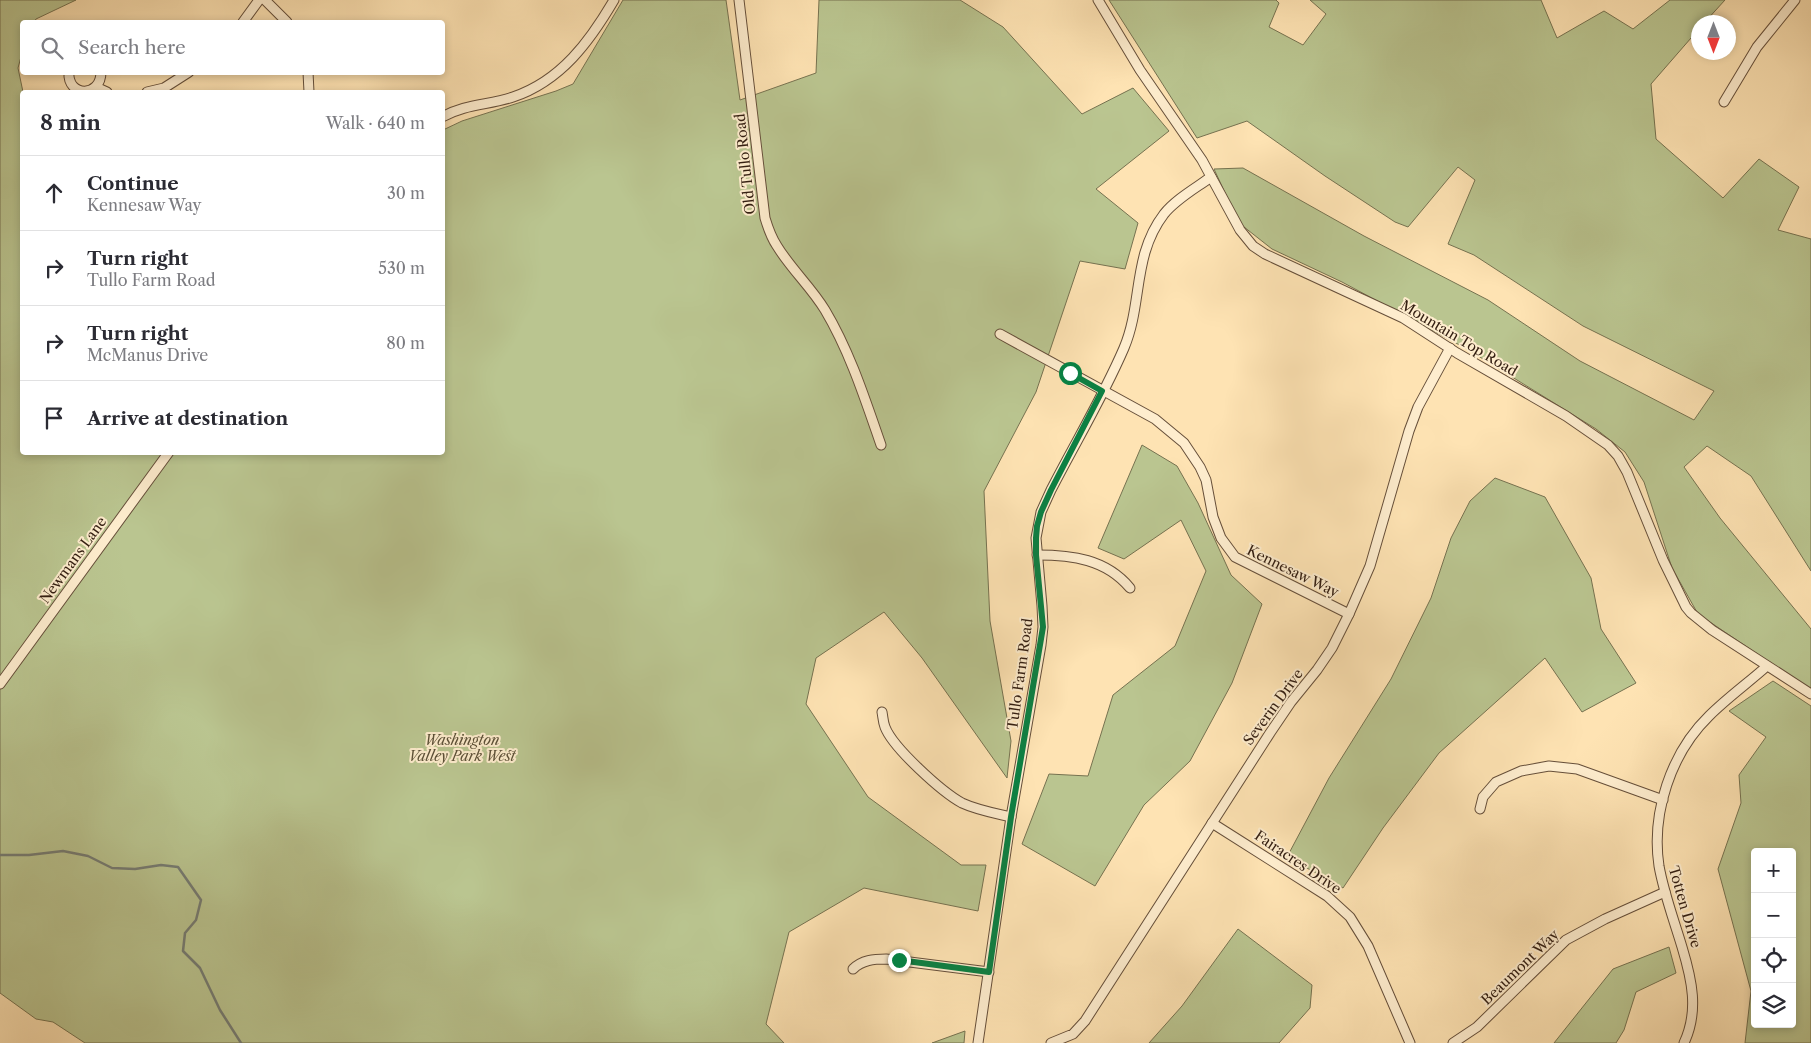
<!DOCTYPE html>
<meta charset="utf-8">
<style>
body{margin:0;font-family:"Libre Caslon Text",serif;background:#f7f7f7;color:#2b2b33}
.controls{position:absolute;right:15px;bottom:15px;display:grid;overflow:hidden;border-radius:5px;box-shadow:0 2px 8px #0003}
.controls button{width:45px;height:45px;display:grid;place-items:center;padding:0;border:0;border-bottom:1px solid #e1e1e2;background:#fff;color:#2b2b33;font:25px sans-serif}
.compass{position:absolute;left:1691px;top:15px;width:45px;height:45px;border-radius:50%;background:#fff;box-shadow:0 2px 8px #0003;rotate:180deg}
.stop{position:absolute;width:15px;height:15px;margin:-11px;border:4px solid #0b8043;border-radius:50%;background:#fff}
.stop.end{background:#0b8043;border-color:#fff;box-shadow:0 1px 5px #0008}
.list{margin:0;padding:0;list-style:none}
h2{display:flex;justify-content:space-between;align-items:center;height:65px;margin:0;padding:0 20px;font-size:21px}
h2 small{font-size:16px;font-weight:400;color:#7c7c81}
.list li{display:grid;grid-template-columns:32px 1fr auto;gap:15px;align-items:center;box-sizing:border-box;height:75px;padding:0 20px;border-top:1px solid #e1e1e2}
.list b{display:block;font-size:19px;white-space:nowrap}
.list p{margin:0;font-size:16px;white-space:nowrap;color:#7c7c81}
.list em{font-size:16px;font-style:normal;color:#7c7c81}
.icon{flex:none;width:28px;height:28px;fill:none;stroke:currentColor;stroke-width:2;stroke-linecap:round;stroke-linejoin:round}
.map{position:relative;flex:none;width:1811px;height:1043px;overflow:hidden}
.search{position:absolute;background:#fff;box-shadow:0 2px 8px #0003;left:20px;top:20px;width:425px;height:55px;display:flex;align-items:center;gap:12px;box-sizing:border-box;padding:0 18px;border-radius:5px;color:#7c7c81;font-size:19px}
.panel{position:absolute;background:#fff;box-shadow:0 2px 8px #0003;left:20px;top:90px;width:425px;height:365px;border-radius:5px}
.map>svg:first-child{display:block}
.green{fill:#bac590;stroke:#767250;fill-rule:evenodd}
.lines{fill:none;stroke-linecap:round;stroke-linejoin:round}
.stream{stroke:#767d74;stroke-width:2.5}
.minor-casing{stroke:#664f3a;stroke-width:11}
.minor{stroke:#feedce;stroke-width:9}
.route{stroke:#0b8043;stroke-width:6}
.labels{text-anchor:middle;stroke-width:4;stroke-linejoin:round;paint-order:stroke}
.street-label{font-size:14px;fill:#331e11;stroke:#feedce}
.park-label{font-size:14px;font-style:italic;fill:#5c5037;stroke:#feedce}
</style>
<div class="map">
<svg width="1811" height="1043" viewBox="0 0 1811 1043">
<rect width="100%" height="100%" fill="#fee3b3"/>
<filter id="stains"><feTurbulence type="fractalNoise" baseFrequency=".004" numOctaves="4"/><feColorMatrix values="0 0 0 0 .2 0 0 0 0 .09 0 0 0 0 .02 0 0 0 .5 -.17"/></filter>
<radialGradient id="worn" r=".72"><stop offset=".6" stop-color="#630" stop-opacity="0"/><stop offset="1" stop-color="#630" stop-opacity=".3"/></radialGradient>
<g class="green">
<path d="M0,0H76L36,19L34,22H22V53L18,68L23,92L22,452H442L443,130L462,121L556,91L573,84L623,0H726L740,100L816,73L819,0H960L1003,27L1082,114L1133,88L1169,131L1096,189L1138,223L1125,269L1080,261L1036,392L984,491L990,621L1011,741L1007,778L922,658L884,612L816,658L806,704L868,797L961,865H986L978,911L864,888L789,932L766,1024L784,1043H85L53,1022L36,1019L0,993Z"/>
<path d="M1109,0H1276L1279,3L1269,27L1303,45L1326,14L1310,0H1541L1557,38L1604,11L1633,29L1670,0H1725L1705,22H1698V30L1651,84L1656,139L1723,198L1759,159L1799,187L1778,230L1811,239V571L1751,476L1707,446L1684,467L1720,518L1811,629V690L1698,614L1672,568L1644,482L1625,452L1596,429L1467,349L1342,282L1272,249L1239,223L1214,169L1243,168L1364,236L1488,300L1580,361L1694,420L1714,391L1583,326L1474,255L1448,244L1475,180L1458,167L1408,227L1395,222L1325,176L1247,121L1197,138Z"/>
<path d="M1142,445L1177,466L1198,503L1231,575L1262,604L1232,683L1190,761L1144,805L1095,886L1022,844L1049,774L1088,776L1113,695L1175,646L1206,571L1181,520L1124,559L1098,548Z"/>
<path d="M1495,478L1545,497L1591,578L1601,629L1636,683L1582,712L1545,658L1439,753L1383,828L1343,888L1287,857L1329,778L1391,679L1431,598L1451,538L1470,501Z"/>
<path d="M1773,681L1811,706V1043H1745L1751,991L1718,869L1741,803L1739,775L1766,737L1729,711ZM1755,852H1792V1024H1755Z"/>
<path d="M1238,929L1312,985L1310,1008L1279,1043H1149L1182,1006Z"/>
<path d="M1669,947L1676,973L1636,992L1624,1030L1616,1043H1554L1613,969Z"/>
<path d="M965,1031L964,1043H932Z"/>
</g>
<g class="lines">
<path class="stream" d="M0,855H29L63,851L88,856L112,868L135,869L161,865L178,867L201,900L196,920L185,933L183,951L200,968L220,1010L241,1043"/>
<defs>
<g id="minor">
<path d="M265,0L287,22"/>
<path d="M739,0L765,218C768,228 771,237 777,246C791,269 811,287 825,310C850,352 865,399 881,445"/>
<path d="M1098,0L1140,70L1202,160L1240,230L1253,246L1265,254L1403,318L1457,353L1566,416L1608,445L1618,456L1627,472L1663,560L1686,607L1691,613L1712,630L1811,694"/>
<path d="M243,22L259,0"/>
<path d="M69,72C67,97 101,98 101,72"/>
<path d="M308,72L309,92"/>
<path d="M96,87L107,92"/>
<path d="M147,92L164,88L189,72"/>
<path d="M1724,102L1757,47L1795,0"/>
<path d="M442,117C465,104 489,105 513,97C561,81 590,41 614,0"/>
<path d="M1000,334L1155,419L1184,443L1200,467L1206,480L1213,517L1221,538L1235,557L1349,614"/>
<path d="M1037,555C1072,555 1106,559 1130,588"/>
<path d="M0,684L169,452"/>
<path d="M882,712C883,717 883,722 885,727C893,748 942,792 962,803C977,810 994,813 1011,817"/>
<path d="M1480,809L1483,797L1496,782L1521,771L1549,766L1577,769L1663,800"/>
<path d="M1212,823L1327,896L1350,917L1368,946L1410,1043"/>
<path d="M853,969C862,960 874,959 886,959L989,972"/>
<path d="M978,1043L1011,817L1041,645L1043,627L1042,606L1036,538L1041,512L1051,490C1075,443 1103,397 1124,348C1143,303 1132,256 1164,214C1176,199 1196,188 1211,177"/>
<path d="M1051,1043L1073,1034L1085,1021L1270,733L1291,702L1317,670L1332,648L1349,614L1370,566L1409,431L1418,407L1450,348"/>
<path d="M1453,1043L1477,1027L1566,940L1605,919L1665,892"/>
<path d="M1684,1043C1699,1011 1692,980 1682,947C1674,920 1664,894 1659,866C1651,813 1671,753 1709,716C1727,698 1748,683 1767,666"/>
</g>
</defs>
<use href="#minor" class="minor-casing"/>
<use href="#minor" class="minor"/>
</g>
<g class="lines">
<path class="route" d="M899,960L989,972L1011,817L1043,627L1036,555V538L1037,526L1041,512L1051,490L1102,391L1070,373"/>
</g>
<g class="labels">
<g class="street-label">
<text transform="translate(745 164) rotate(-96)" y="5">Old Tullo Road</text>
<text transform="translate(1459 338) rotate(31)" y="5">Mountain Top Road</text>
<text transform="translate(73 560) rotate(-54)" y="5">Newmans Lane</text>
<text transform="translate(1293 571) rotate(26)" y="5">Kennesaw Way</text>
<text transform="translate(1020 674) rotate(-82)" y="5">Tullo Farm Road</text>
<text transform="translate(1273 707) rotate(-54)" y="5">Severin Drive</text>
<text transform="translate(1298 862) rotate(34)" y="5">Fairacres Drive</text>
<text transform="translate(1685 907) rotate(74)" y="5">Totten Drive</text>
<text transform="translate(1520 967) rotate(-44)" y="5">Beaumont Way</text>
</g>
<g class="park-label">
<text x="462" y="745">Washington<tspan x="462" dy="16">Valley Park West</tspan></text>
</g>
</g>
<rect width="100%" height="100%" filter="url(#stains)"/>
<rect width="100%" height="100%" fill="url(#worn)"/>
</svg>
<div class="controls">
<button>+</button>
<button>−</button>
<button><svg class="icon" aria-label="locate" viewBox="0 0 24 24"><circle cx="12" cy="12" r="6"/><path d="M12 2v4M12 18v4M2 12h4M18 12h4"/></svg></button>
<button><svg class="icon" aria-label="layers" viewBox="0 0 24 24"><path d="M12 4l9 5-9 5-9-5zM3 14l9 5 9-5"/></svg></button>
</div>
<svg class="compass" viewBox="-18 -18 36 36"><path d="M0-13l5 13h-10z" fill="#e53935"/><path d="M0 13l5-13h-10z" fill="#7c7c81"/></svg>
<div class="stop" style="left:1070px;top:373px"></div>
<div class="stop end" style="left:899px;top:960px"></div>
<div class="search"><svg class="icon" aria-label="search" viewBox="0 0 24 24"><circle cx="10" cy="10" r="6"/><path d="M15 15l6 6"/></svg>Search here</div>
<section class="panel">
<h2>8 min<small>Walk · 640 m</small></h2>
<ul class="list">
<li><svg class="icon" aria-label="ahead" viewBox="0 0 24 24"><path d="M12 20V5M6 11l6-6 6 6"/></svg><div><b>Continue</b><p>Kennesaw Way</p></div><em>30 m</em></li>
<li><svg class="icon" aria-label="right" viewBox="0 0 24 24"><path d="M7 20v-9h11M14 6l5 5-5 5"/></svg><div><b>Turn right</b><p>Tullo Farm Road</p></div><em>530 m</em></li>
<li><svg class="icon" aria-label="right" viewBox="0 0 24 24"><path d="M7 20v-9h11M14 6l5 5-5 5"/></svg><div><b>Turn right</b><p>McManus Drive</p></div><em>80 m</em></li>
<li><svg class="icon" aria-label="arrive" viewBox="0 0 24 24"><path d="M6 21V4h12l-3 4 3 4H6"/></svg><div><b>Arrive at destination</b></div></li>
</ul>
</section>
</div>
